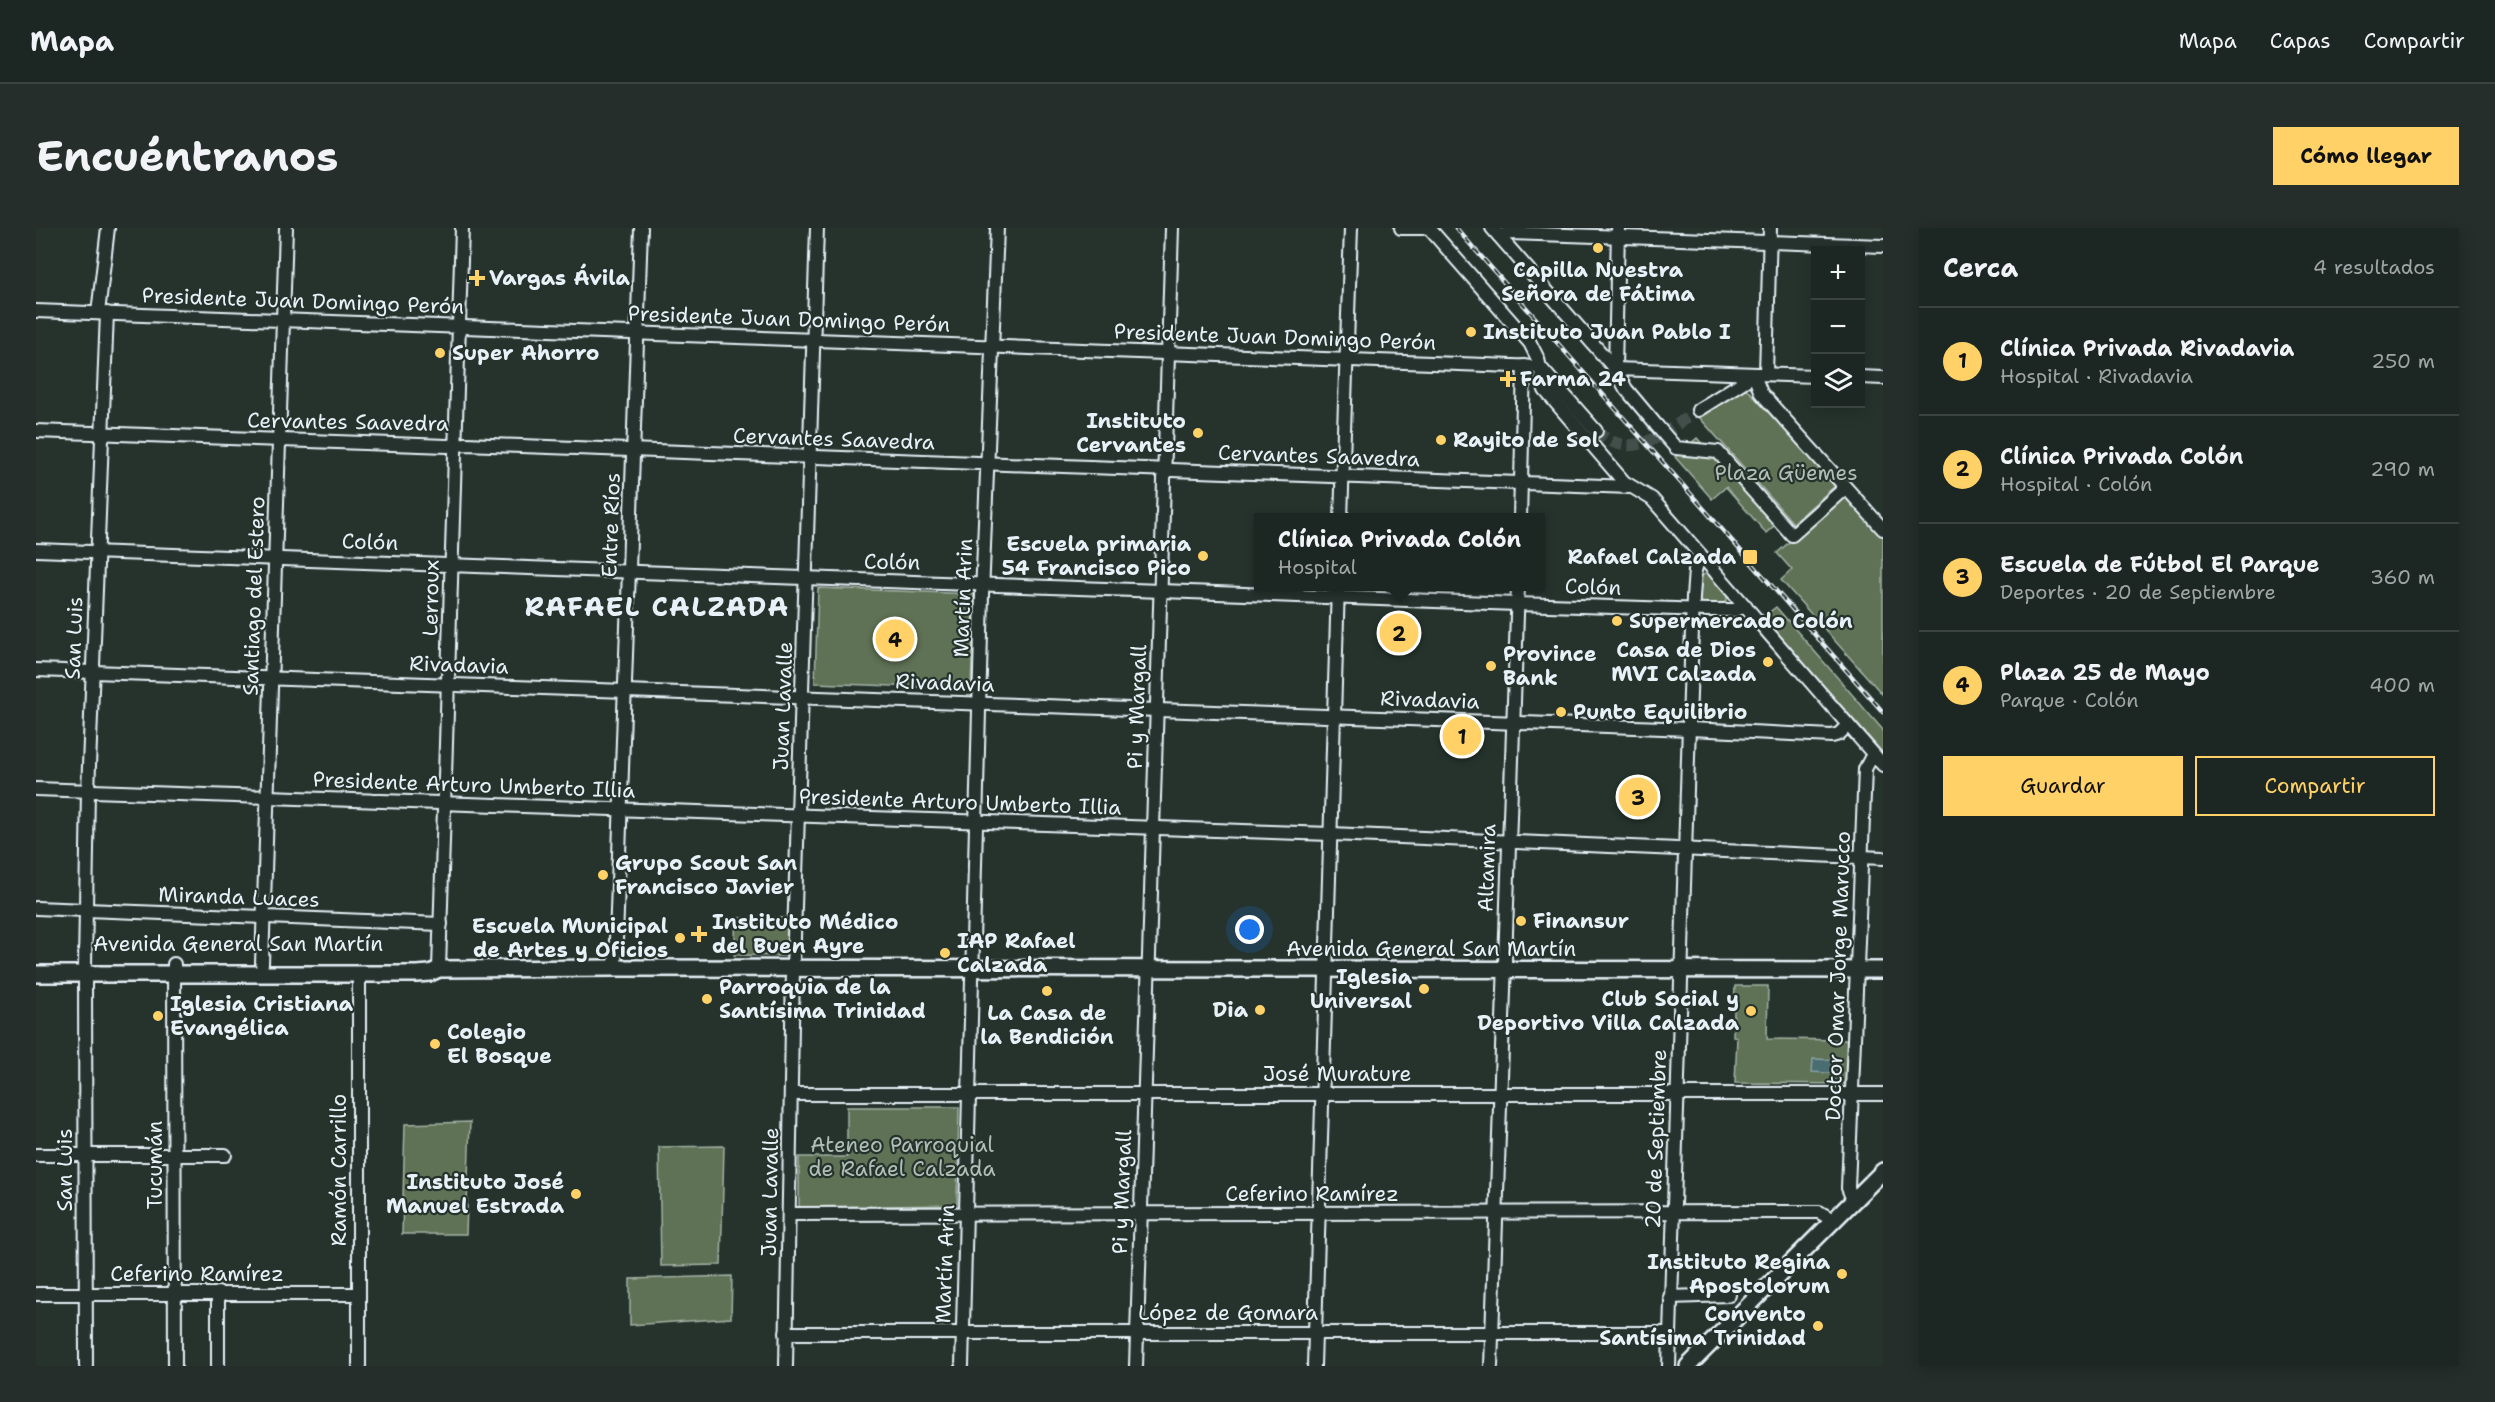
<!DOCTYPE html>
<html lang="es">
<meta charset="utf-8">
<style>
body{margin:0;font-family:"Shantell Sans",sans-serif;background:#252e2a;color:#f1f3f6}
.controls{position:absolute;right:18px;top:18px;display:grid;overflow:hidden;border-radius:0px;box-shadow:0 3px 15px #0003}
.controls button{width:54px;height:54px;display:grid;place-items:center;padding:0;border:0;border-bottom:2px solid #3a4340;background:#1c2622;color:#f1f3f6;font:30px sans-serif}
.you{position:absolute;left:1214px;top:702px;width:21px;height:21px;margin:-15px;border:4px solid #fff;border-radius:50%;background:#1a73e8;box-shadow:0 0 0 9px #1a73e833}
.badge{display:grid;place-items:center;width:39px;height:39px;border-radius:50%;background:#ffd166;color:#111;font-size:20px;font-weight:700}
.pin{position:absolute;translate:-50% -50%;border:3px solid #fff;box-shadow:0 2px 6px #0006}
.popup{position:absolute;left:1218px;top:285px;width:291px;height:78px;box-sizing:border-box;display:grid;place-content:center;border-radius:0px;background:#1c2622;filter:drop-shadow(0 2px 4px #0005);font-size:20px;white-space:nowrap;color:#a0a5a5}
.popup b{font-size:22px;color:#f1f3f6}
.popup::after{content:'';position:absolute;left:50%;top:100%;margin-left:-12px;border:12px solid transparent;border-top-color:#1c2622}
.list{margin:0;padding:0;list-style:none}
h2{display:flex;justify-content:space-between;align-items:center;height:78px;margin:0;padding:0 24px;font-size:26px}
h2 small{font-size:20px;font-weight:400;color:#a0a5a5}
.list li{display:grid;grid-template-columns:39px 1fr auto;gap:18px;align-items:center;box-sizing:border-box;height:108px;padding:0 24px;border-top:2px solid #3a4340}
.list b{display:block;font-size:22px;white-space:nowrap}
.list p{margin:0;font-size:20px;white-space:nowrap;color:#a0a5a5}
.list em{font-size:20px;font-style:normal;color:#a0a5a5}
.actions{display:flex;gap:12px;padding:18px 24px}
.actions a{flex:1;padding:14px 0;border:2px solid #ffd166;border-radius:0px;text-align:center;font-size:21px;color:#ffd166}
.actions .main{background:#ffd166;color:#111}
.icon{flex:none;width:33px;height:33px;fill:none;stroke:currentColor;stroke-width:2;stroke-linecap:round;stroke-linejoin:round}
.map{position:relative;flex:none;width:1847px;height:1138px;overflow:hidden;border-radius:0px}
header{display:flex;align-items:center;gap:36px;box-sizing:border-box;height:84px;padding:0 30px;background:#1c2622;border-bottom:2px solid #3a4340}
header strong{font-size:28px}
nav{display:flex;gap:33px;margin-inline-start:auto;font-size:21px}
.intro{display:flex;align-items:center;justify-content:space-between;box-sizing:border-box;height:144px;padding:0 36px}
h1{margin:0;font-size:42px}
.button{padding:15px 27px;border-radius:0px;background:#ffd166;color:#111;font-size:21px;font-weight:700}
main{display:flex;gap:36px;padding:0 36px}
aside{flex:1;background:#1c2622;border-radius:0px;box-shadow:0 3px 15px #0003}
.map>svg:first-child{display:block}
.green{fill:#5f7255;stroke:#a4b2a6;stroke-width:1.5}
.water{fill:#4a6d70;stroke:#89a2a6;stroke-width:1.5}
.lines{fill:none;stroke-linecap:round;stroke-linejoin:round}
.minor-tunnel{stroke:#43504b;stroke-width:12;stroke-dasharray:12 6;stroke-linecap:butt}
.minor-casing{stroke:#e8f1f8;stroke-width:16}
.major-casing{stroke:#e8f1f8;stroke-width:20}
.minor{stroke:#26332d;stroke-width:12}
.major{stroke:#26332d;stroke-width:15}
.rail-casing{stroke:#e8f1f8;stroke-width:4.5}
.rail{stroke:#26332d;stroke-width:2;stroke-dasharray:7;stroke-linecap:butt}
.minor-bridge-casing{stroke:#e8f1f8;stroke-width:16;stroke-linecap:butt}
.minor-bridge{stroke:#26332d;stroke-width:12}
.poi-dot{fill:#ffd166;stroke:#26332d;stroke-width:2}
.labels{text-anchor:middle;stroke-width:4.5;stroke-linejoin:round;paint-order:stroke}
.poi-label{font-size:21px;font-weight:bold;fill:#e8f1f8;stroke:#26332d;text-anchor:start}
.street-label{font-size:21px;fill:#e8f1f8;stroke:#26332d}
.park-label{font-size:21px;fill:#b1beb7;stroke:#26332d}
.district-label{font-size:27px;font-weight:bold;letter-spacing:1.5px;fill:#e8f1f8;stroke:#26332d}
</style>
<header>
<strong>Mapa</strong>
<nav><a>Mapa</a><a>Capas</a><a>Compartir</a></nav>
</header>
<div class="intro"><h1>Encuéntranos</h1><a class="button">Cómo llegar</a></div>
<main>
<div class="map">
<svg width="1847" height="1138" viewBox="0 0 1847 1138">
<rect width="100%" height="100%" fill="#26332d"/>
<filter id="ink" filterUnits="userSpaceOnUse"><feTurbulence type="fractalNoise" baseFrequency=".0167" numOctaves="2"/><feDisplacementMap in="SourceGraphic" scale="12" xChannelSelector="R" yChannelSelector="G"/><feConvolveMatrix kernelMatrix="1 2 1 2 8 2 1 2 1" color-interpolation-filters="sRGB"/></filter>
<g filter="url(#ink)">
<g class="green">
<path d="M1707,157L1800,257L1757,295L1663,189Z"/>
<path d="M1661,210L1739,297L1730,305L1690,259L1676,271L1639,229Z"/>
<path d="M1808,265L1847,306V467L1745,352L1756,342L1741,325Z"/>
<path d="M1669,346L1676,348L1691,365V372L1689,375L1666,376L1662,373L1663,350Z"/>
<path d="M782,360L938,366L935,461L779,455Z"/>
<path d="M1740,379L1847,502V525L1727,389Z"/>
<path d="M700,690H754L752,728L698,727Z"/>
<path d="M1699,758H1732L1731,811L1811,812L1810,856L1699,855L1701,809L1697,808Z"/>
<path d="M811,879H923L921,977L763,979V929H811Z"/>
<path d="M434,894L430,1006H366L369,896Z"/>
<path d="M688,918L685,1037L625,1038L623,919Z"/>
<path d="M696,1048L695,1090L594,1097V1051Z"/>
</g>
<path class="water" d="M1777,831L1804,832V846L1776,844Z"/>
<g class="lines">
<path class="minor-tunnel" d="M1560,203C1598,236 1629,204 1662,182"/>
<defs>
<g id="minor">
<path d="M1365,0H1387"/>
<path d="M1393,0L1494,115L1502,131L1509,162L1588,254L1616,271L1847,537"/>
<path d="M1456,0L1579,141L1590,161L1621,198"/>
<path d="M1463,8L1472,5L1847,18"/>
<path d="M0,83L1504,139"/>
<path d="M62,85L72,0"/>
<path d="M1504,139L1560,203"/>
<path d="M1579,141L1780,148"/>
<path d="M1579,141L1582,1"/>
<path d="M1730,146L1734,0"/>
<path d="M1718,147L1725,165L1847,301"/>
<path d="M1824,149L1847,150"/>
<path d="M1662,182L1718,147"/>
<path d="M0,203L411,218L430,216L1594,259"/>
<path d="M1633,212L1640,220L1682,224L1756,307L1809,260"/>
<path d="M1305,290L1315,0"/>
<path d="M1484,290L1488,138"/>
<path d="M0,322L1481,376L1671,382H1699L1710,378"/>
<path d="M0,442L1654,501L1796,508L1803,506L1812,497"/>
<path d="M0,561L1295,606L1847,630"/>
<path d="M0,680L405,696"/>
<path d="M138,736L139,1138"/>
<path d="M226,736L250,0"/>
<path d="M49,737L52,563L71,85"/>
<path d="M579,740L605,0"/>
<path d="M403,741L426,0"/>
<path d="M49,746L50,1138"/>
<path d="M323,747V1138"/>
<path d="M755,866H1847"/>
<path d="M0,927H189"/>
<path d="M1817,972L1812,960L1829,541L1837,526"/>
<path d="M753,986L1783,984L1797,992"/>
<path d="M0,1066H323"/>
<path d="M1634,1069L1693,1067"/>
<path d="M750,1105H1633"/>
<path d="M182,1138V1065"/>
<path d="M750,1138L757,740L781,0"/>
<path d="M926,1138L946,367L961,0"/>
<path d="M1100,1138L1136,0"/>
<path d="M1278,1138L1302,358"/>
<path d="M1455,1138L1482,358"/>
<path d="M1633,1138L1657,369L1659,342L1664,327"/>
</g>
<g id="major">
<path d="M0,746H381L394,745L403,741L579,740L1847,742"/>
<path d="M1652,1138L1847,943"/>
</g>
</defs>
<use href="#minor" class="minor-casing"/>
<use href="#major" class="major-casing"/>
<use href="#minor" class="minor"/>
<use href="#major" class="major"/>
<defs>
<path id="rail" d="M1420,0L1847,484"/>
</defs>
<use href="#rail" class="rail-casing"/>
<use href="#rail" class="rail"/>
<defs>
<path id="minor-bridge" d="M1621,198L1633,212"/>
</defs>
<use href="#minor-bridge" class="minor-bridge-casing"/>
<use href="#minor-bridge" class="minor-bridge"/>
</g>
</g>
<g class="poi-dot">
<circle cx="1562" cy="20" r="6"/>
<path d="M438 41h6v6h6v6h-6v6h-6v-6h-6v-6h6z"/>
<circle cx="1435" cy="104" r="6"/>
<circle cx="404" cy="125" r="6"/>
<path d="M1469 142h6v6h6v6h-6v6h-6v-6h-6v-6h6z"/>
<circle cx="1162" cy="205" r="6"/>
<circle cx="1405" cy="212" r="6"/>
<circle cx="1167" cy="328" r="6"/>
<rect x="1706" y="321" width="16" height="16" rx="3"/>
<circle cx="1581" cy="393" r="6"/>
<circle cx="1732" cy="434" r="6"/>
<circle cx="1455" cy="438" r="6"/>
<circle cx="1525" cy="484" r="6"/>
<circle cx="567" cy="647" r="6"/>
<circle cx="1485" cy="693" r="6"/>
<path d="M660 697h6v6h6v6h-6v6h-6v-6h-6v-6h6z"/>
<circle cx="644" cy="710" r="6"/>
<circle cx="909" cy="725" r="6"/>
<circle cx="1388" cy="761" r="6"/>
<circle cx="1011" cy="763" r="6"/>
<circle cx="671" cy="771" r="6"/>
<circle cx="1224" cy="782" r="6"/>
<circle cx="1715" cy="783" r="6"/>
<circle cx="122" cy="788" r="6"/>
<circle cx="399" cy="816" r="6"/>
<circle cx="540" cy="966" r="6"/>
<circle cx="1806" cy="1046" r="6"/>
<circle cx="1782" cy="1098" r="6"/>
</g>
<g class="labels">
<g class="poi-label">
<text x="1562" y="49" text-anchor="middle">Capilla Nuestra<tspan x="1562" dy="24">Señora de Fátima</tspan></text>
<text x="453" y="57">Vargas Ávila</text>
<text x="1447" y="111">Instituto Juan Pablo I</text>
<text x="416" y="132">Super Ahorro</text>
<text x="1484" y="158">Farma 24</text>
<text x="1150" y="200" text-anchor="end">Instituto<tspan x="1150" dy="24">Cervantes</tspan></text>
<text x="1417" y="219">Rayito de Sol</text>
<text x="1155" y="323" text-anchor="end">Escuela primaria<tspan x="1155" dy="24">54 Francisco Pico</tspan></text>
<text x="1700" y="336" text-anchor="end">Rafael Calzada</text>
<text x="1593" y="400">Supermercado Colón</text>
<text x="1720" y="429" text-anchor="end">Casa de Dios<tspan x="1720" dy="24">MVI Calzada</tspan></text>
<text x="1467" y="433">Province<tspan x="1467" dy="24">Bank</tspan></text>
<text x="1537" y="491">Punto Equilibrio</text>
<text x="579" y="642">Grupo Scout San<tspan x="579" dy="24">Francisco Javier</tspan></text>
<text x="1497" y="700">Finansur</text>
<text x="676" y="701">Instituto Médico<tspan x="676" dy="24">del Buen Ayre</tspan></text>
<text x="632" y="705" text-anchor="end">Escuela Municipal<tspan x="632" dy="24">de Artes y Oficios</tspan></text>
<text x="921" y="720">IAP Rafael<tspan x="921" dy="24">Calzada</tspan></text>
<text x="1376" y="756" text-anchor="end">Iglesia<tspan x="1376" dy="24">Universal</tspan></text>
<text x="683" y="766">Parroquia de la<tspan x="683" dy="24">Santísima Trinidad</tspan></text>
<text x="1703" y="778" text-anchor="end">Club Social y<tspan x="1703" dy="24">Deportivo Villa Calzada</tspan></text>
<text x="134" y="783">Iglesia Cristiana<tspan x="134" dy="24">Evangélica</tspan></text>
<text x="1212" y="789" text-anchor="end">Dia</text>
<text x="1011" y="792" text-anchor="middle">La Casa de<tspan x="1011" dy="24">la Bendición</tspan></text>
<text x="411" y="811">Colegio<tspan x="411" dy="24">El Bosque</tspan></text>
<text x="528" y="961" text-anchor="end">Instituto José<tspan x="528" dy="24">Manuel Estrada</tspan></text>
<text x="1794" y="1041" text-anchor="end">Instituto Regina<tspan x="1794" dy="24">Apostolorum</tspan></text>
<text x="1770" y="1093" text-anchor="end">Convento<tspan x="1770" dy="24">Santísima Trinidad</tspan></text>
</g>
<g class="street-label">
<text transform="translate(267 73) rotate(2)" y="7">Presidente Juan Domingo Perón</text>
<text transform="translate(753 91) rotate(2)" y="7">Presidente Juan Domingo Perón</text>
<text transform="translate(1239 109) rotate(2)" y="7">Presidente Juan Domingo Perón</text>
<text transform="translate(312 194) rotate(1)" y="7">Cervantes Saavedra</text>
<text transform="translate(798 211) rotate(2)" y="7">Cervantes Saavedra</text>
<text transform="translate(1283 228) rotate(2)" y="7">Cervantes Saavedra</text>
<text transform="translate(575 297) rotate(-88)" y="7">Entre Ríos</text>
<text transform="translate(334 314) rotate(2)" y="7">Colón</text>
<text transform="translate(856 334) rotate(1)" y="7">Colón</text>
<text transform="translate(1557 359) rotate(2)" y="7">Colón</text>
<text transform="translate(218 368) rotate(-88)" y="7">Santiago del Estero</text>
<text transform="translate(395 370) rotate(-89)" y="7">Lerroux</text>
<text transform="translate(927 370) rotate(-88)" y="7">Martín Arin</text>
<text transform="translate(38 410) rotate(-88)" y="7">San Luis</text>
<text transform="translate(423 437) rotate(2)" y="7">Rivadavia</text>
<text transform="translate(909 455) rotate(2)" y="7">Rivadavia</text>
<text transform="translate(1394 472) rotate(2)" y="7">Rivadavia</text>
<text transform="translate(747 478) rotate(-88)" y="7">Juan Lavalle</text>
<text transform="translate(1101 479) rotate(-88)" y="7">Pi y Margall</text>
<text transform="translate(438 557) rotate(2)" y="7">Presidente Arturo Umberto Illia</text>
<text transform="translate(924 574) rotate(2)" y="7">Presidente Arturo Umberto Illia</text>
<text transform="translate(1451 640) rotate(-88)" y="7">Altamira</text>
<text transform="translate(203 669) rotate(2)" y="7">Miranda Luaces</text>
<text x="202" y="723">Avenida General San Martín</text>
<text x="1395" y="728">Avenida General San Martín</text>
<text transform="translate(1802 748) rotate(-88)" y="7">Doctor Omar Jorge Marucco</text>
<text x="1301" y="853">José Murature</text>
<text transform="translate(1620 911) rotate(-88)" y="7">20 de Septiembre</text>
<text transform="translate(119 937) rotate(-90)" y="7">Tucumán</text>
<text transform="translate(29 942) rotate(-90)" y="7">San Luis</text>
<text transform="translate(303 942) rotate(-90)" y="7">Ramón Carrillo</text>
<text transform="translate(734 964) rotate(-89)" y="7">Juan Lavalle</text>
<text transform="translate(1086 964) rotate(-88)" y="7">Pi y Margall</text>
<text x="1276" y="973">Ceferino Ramírez</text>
<text transform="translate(909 1036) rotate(-88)" y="7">Martín Arin</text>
<text x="161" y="1053">Ceferino Ramírez</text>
<text x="1192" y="1092">López de Gomara</text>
</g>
<g class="park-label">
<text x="1750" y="252">Plaza Güemes</text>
<text x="866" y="924">Ateneo Parroquial<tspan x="866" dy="24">de Rafael Calzada</tspan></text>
</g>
<g class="district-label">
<text x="621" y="388">RAFAEL CALZADA</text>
</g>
</g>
</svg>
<div class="controls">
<button>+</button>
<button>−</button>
<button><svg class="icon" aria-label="layers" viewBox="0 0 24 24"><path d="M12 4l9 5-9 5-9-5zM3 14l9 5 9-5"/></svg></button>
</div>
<div class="you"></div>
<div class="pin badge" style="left:1426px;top:508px">1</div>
<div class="pin badge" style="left:1363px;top:405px">2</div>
<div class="popup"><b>Clínica Privada Colón</b>Hospital</div>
<div class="pin badge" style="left:1602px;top:569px">3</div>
<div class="pin badge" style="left:859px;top:411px">4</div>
</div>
<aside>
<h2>Cerca<small>4 resultados</small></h2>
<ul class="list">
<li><span class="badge">1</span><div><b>Clínica Privada Rivadavia</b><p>Hospital · Rivadavia</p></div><em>250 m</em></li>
<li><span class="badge">2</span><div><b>Clínica Privada Colón</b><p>Hospital · Colón</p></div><em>290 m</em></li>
<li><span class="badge">3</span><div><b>Escuela de Fútbol El Parque</b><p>Deportes · 20 de Septiembre</p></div><em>360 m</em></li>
<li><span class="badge">4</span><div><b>Plaza 25 de Mayo</b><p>Parque · Colón</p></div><em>400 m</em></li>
</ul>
<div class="actions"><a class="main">Guardar</a><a>Compartir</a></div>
</aside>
</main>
